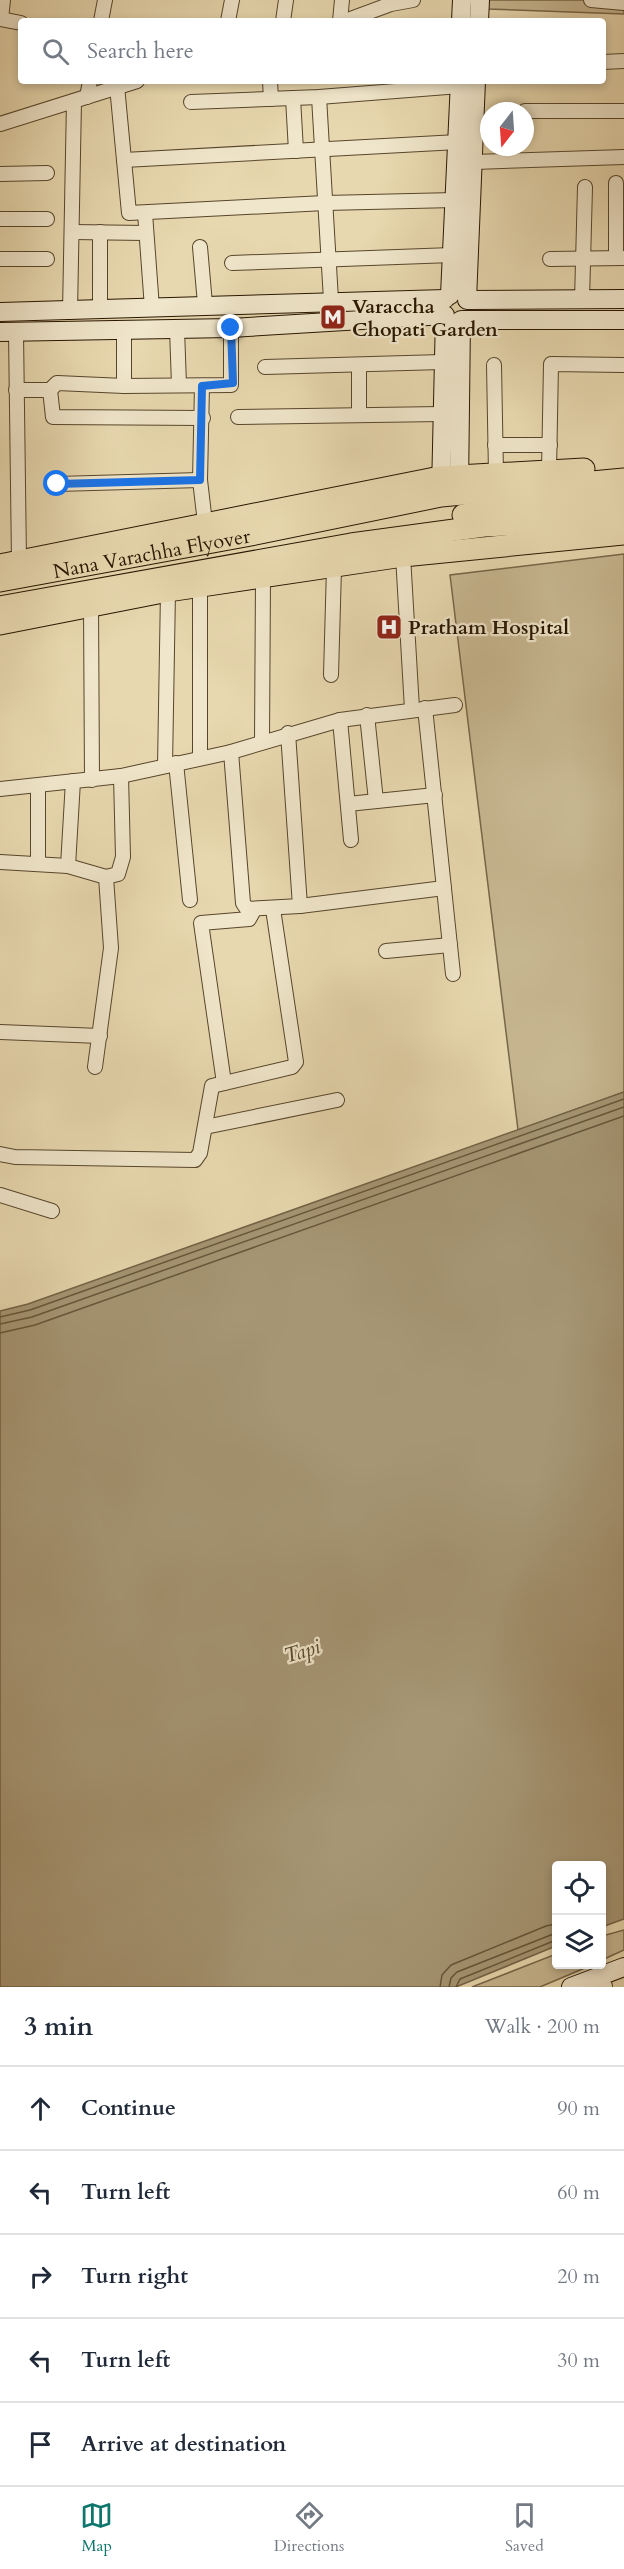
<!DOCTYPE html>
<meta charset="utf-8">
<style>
body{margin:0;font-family:Cardo,serif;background:#f6f6f7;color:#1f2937}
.controls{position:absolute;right:18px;bottom:18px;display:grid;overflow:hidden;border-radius:6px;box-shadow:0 3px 9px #0003}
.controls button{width:54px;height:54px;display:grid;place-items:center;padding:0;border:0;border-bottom:2px solid #e0e1e3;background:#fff;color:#1f2937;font:30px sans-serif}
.compass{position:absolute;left:480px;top:102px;width:54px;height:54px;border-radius:50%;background:#fff;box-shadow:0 3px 9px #0003;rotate:197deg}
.stop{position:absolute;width:18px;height:18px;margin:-14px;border:4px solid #1a73e8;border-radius:50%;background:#fff}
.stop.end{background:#1a73e8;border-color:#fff;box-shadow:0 2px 6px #0008}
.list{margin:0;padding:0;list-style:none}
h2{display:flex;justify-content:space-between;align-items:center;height:78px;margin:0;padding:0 24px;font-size:26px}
h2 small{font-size:20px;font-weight:400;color:#747a83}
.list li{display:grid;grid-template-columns:39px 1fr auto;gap:18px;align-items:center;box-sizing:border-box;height:84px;padding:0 24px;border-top:2px solid #e0e1e3}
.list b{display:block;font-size:22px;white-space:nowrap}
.list em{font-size:20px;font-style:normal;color:#747a83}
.icon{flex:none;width:33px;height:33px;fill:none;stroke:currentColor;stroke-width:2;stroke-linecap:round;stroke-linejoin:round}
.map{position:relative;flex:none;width:624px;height:1987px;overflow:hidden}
.search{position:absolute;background:#fff;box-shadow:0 3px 9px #0003;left:18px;right:18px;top:18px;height:66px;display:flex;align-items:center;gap:15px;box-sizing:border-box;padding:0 21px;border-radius:6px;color:#747a83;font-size:22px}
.sheet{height:498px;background:#fff}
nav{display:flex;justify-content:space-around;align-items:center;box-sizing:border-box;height:84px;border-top:2px solid #e0e1e3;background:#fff;font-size:16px;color:#747a83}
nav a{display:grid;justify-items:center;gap:3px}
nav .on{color:#0f766e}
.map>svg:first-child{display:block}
.green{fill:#c7b791;stroke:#776648;stroke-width:1.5}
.water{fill:#a69674;stroke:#736246;stroke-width:1.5}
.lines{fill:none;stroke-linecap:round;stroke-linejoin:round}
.shore{stroke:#66563a;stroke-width:1.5}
.street-casing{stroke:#57462c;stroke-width:16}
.secondary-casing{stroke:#271500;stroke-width:20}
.primary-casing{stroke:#271500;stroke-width:23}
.street{stroke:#f0e6cb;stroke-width:14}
.secondary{stroke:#f0e6cb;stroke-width:18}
.primary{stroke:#e8d8af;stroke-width:21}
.route{stroke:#1a73e8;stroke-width:8}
.labels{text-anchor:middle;stroke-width:4.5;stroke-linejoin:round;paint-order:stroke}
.poi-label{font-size:20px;font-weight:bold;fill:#271500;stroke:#f0e6cb;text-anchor:start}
.street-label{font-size:20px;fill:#271500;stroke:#f0e6cb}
.water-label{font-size:21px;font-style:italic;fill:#5a492e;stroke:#f0e6cb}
</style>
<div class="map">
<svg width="624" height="1987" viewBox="0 0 624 1987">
<rect width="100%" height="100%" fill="#e8d8af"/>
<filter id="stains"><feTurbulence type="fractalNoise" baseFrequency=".00333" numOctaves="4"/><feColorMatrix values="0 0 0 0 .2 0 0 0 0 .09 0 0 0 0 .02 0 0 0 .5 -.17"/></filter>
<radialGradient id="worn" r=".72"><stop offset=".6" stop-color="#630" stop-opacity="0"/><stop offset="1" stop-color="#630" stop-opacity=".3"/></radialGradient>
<g class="green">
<path d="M489,0H624V14L488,9Z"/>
<path d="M624,554V1092L518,1130L450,575Z"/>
<path d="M624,1930V1950L602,1960V1936Z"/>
<path d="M556,1954V1964L592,1965L540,1987H472Z"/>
</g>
<path class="water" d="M624,1092V1919L602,1927V1866H556V1946L456,1987H0V1311L28,1304Z"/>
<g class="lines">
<g class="shore">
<path d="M0,1317L30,1310L624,1099"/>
<path d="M0,1324L32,1317L624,1107"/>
<path d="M0,1333L35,1325L624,1116"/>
<path d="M440,1987L442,1975L451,1965L546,1926L556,1924"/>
<path d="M449,1987L451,1978L457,1972L556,1933"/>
<path d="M456,1987L460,1979L556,1940"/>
</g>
<defs>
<g id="street">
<path d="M3,0L1,19L21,23"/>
<path d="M591,0L624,3"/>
<path d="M101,21L105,0"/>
<path d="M228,21L232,0"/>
<path d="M283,21L286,0"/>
<path d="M340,21L342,0"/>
<path d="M345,21L391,4L413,0"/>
<path d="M603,62L624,61"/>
<path d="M270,81L271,99"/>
<path d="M117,86L129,213L325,203L455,200"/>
<path d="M87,97L90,81"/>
<path d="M319,97L331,300"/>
<path d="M293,98L296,151"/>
<path d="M191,102L319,97L460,86"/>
<path d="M525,111H624"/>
<path d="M0,124L137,81"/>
<path d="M124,160L458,142"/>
<path d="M474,162L624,157"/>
<path d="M0,174L47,173"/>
<path d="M616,183V258"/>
<path d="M145,213L152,308"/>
<path d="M0,219H47"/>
<path d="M72,232L146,233"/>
<path d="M200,247L205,304"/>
<path d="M0,259H47"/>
<path d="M550,259L624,258"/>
<path d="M232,263L452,255"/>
<path d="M582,300L585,187"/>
<path d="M100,310V232"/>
<path d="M70,312L74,101"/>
<path d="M177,329L179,385"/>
<path d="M124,330V386"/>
<path d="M16,332L19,561"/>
<path d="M359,365V415"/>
<path d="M494,365L496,474"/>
<path d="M265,367L442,362"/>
<path d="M202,386L200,480L205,523"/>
<path d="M16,390H50L53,417L203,418"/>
<path d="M50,390L57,383L124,386L231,385V328"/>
<path d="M238,417L441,414"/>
<path d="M495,445H550"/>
<path d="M549,471L551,364L624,365"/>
<path d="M57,484L200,480"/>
<path d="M403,556L412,709"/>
<path d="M200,581V758"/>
<path d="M91,606L92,780"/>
<path d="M331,675L334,568"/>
<path d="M425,708L453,974"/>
<path d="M367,715L376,801"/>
<path d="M340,720L351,840"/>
<path d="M288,733L300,906"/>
<path d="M262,741L263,578"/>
<path d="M231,752L243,903L247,909L300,906L444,888"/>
<path d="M176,763L190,900"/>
<path d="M165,766L168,591"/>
<path d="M38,786V864"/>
<path d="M0,789L121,776L231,752L340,720L455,705"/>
<path d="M348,804L435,795"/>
<path d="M0,862L68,866L106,877L111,948L95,1067"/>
<path d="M68,866L73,781"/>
<path d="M106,877L118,874L123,857L121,776"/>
<path d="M386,951L450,945"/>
<path d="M0,1032L100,1036"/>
<path d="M224,1083L201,923L249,919L254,910"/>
<path d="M205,1127L337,1100"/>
<path d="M0,1154L15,1157L195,1160L200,1153L212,1086L292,1067L296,1062L273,909"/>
<path d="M0,1195L52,1211"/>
<path d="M604,1987L605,1986"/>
</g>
<g id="secondary">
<path d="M461,21L462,0"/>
<path d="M479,21L480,0"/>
<path d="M476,81L467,300L624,299"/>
<path d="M450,295L460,81"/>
<path d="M0,312L445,299"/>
<path d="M0,332L231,328L445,315L441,491"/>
<path d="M459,489L461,320H624"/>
<path d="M571,1987L624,1967"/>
</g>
<g id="primary">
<path d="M463,515L515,508L624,499"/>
<path d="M0,565L440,477L584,469"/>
<path id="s1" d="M0,581L251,535L441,496L624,479"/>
<path d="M0,607L351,544L484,526L624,519"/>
<path d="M0,624L168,591L403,556L624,534"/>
</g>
</defs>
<use href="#street" class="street-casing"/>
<use href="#secondary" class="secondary-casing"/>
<use href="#primary" class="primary-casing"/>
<use href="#street" class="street"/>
<use href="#secondary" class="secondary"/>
<use href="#primary" class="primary"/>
</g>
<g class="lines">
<path class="route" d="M57,484L200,480L202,386L233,383L231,328"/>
</g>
<defs>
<symbol id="metro-square" viewBox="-11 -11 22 22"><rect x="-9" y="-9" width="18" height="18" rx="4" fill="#8f2418" stroke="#f0e6cb"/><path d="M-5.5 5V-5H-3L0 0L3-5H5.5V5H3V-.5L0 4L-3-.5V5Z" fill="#fff"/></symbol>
<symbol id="hospital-square" viewBox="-11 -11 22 22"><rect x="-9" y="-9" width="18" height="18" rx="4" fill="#8f2418" stroke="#f0e6cb"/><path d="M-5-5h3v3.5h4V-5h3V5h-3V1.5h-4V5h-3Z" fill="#fff"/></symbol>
</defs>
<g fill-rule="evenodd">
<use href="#metro-square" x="318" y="302" width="30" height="30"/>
<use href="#hospital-square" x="374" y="612" width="30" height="30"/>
</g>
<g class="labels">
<g class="poi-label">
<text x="352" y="313">Varaccha<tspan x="352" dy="23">Chopati Garden</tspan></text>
<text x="408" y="634">Pratham Hospital</text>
</g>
<g class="street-label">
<text dy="7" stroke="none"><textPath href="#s1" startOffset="154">Nana Varachha Flyover</textPath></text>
</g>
<g class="water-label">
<text transform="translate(302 1651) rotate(-17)" y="7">Tapi</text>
</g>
</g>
<rect width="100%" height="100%" filter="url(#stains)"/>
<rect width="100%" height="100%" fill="url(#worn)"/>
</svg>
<div class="controls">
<button><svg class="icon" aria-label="locate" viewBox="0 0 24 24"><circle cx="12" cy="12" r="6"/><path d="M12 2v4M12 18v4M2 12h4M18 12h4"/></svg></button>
<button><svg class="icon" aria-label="layers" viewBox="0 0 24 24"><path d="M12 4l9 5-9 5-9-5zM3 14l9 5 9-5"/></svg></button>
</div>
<svg class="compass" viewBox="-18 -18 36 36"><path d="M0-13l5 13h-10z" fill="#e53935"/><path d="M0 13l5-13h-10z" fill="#747a83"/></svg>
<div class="stop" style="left:57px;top:484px"></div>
<div class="stop end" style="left:231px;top:328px"></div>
<div class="search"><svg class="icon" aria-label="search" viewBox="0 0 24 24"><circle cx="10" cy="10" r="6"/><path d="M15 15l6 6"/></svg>Search here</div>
</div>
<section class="sheet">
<h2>3 min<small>Walk · 200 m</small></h2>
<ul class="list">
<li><svg class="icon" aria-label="ahead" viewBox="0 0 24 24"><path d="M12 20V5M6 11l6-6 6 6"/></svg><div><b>Continue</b></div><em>90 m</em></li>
<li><svg class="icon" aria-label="left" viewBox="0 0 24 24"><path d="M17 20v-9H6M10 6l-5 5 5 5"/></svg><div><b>Turn left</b></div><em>60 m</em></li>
<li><svg class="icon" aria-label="right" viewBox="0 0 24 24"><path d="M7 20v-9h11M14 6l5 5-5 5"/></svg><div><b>Turn right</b></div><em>20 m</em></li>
<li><svg class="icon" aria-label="left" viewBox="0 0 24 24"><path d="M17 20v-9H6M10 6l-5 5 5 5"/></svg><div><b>Turn left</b></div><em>30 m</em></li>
<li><svg class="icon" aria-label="arrive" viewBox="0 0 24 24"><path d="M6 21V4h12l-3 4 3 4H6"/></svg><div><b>Arrive at destination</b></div></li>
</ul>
</section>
<nav>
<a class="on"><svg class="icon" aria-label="map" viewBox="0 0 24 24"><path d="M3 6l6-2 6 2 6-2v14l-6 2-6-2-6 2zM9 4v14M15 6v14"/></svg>Map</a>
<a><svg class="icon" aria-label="directions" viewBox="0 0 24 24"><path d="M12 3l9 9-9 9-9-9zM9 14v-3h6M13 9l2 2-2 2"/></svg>Directions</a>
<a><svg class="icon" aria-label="saved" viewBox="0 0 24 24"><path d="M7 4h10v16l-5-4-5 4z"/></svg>Saved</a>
</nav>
